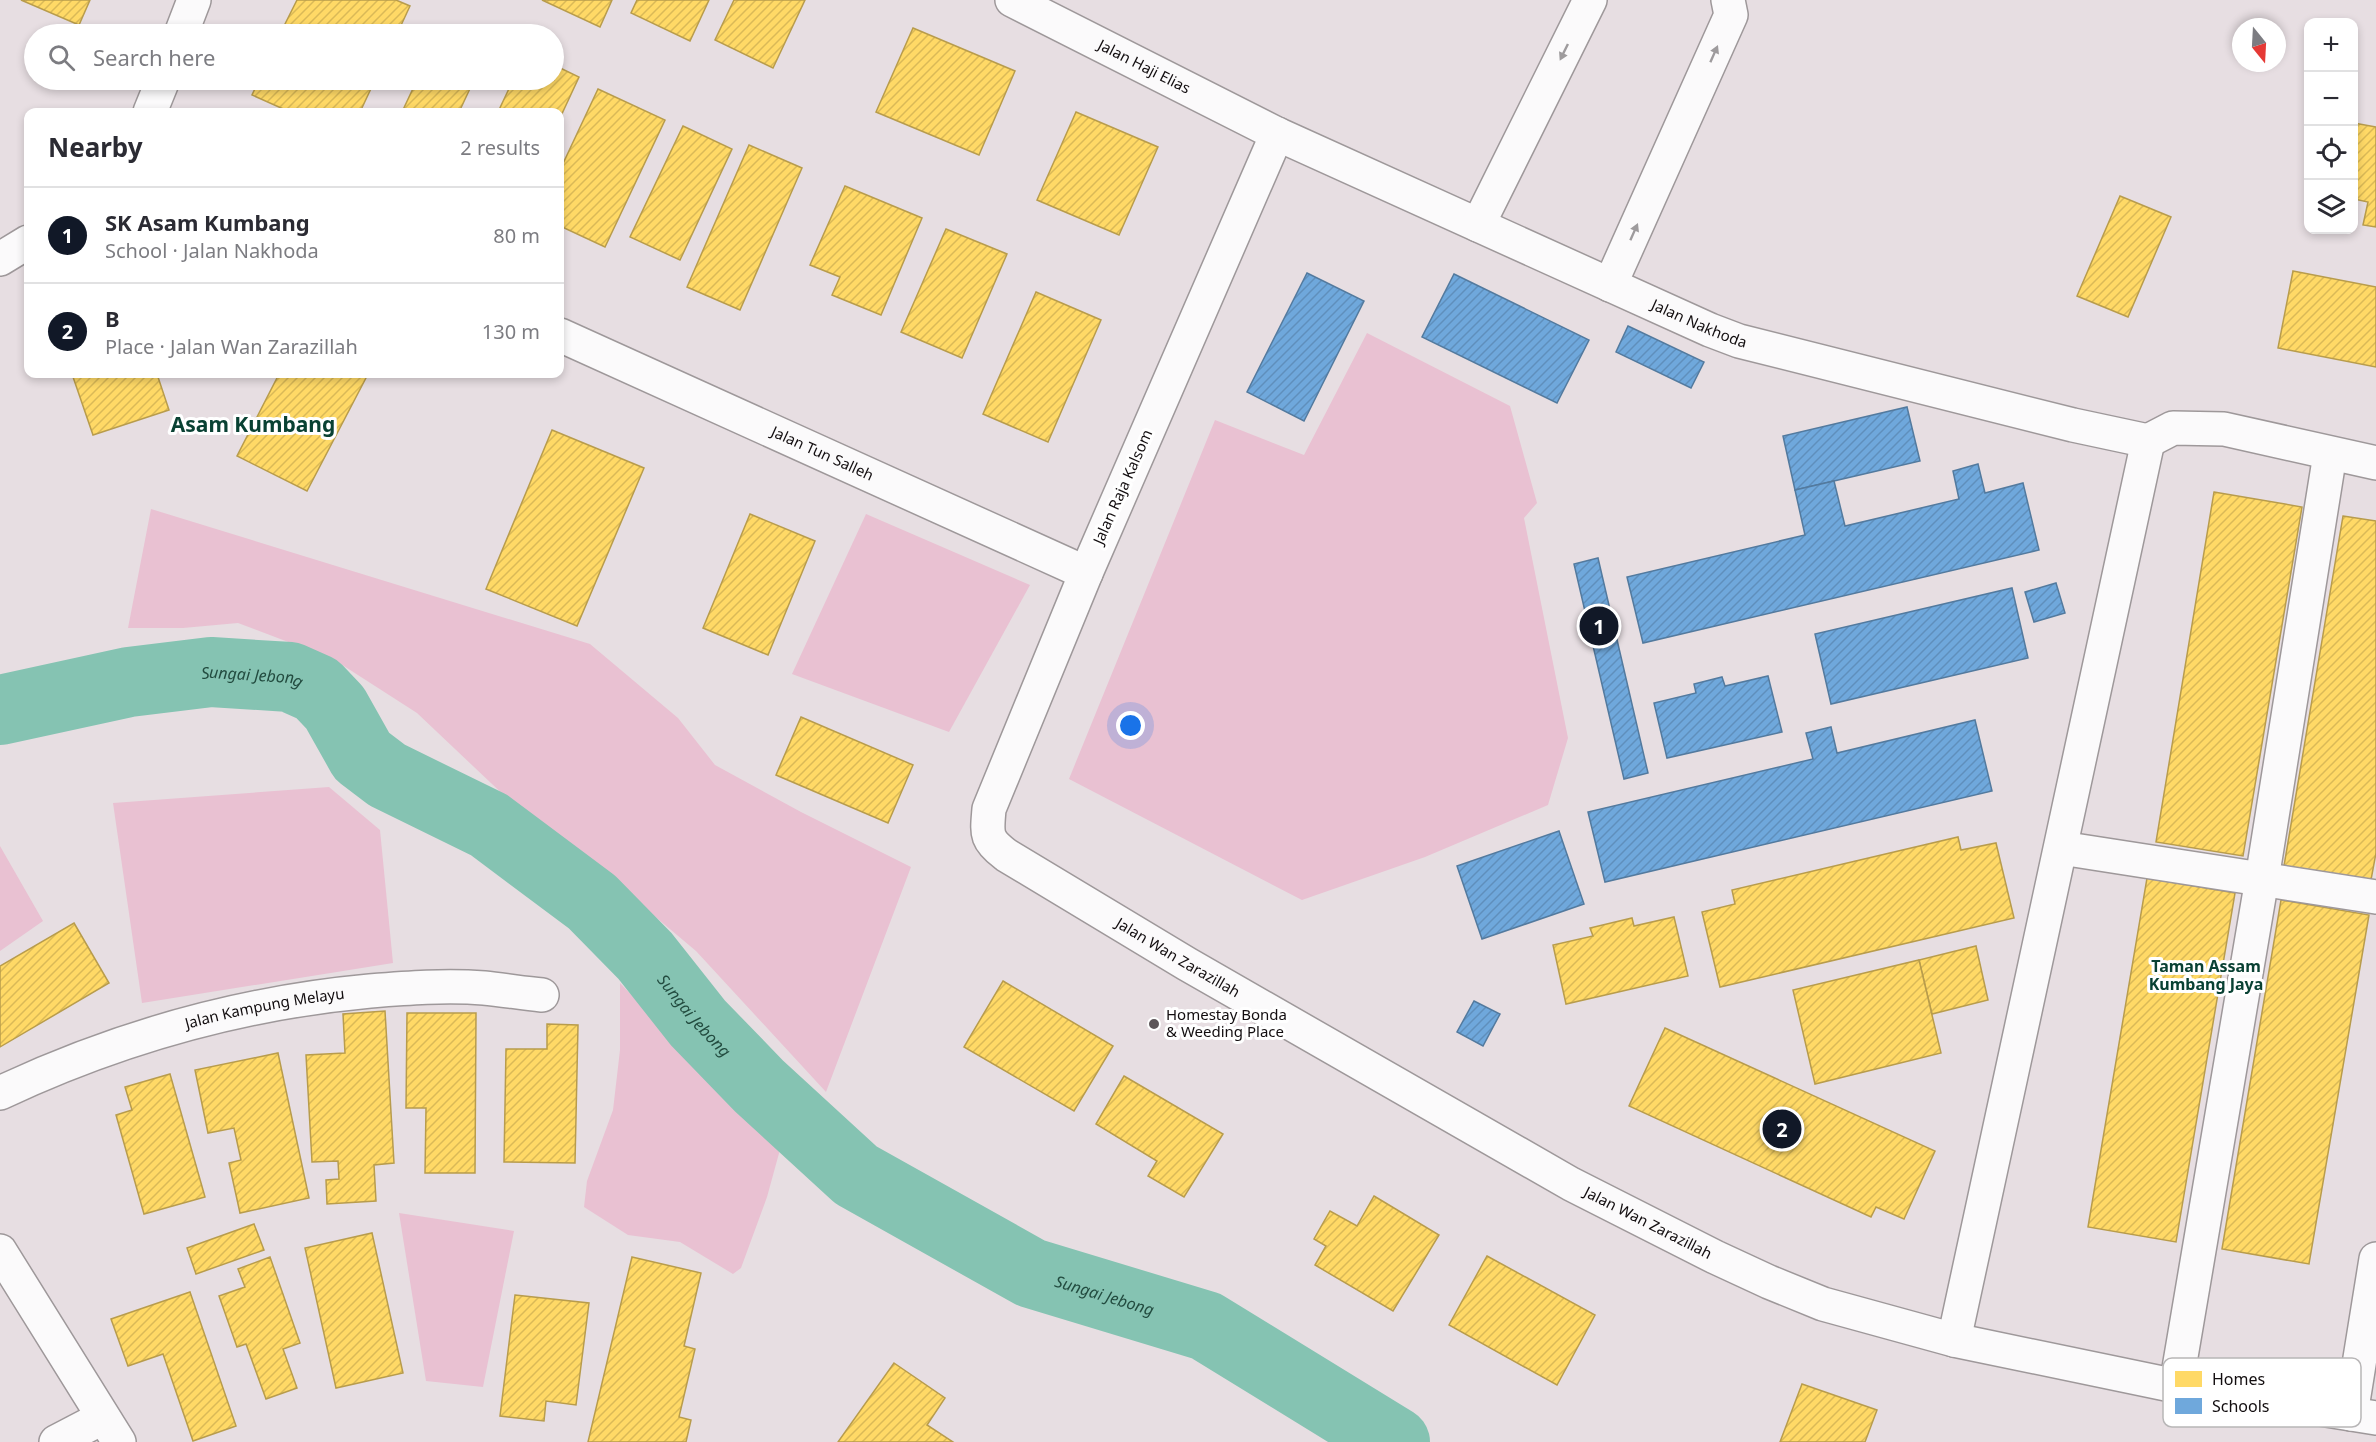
<!DOCTYPE html>
<meta charset="utf-8">
<style>
body{margin:0;font-family:"Noto Sans",sans-serif;background:#f7f7f7;color:#2b2b33}
.controls{position:absolute;right:18px;top:18px;display:grid;overflow:hidden;border-radius:12px;box-shadow:0 3px 9px #0003}
.controls button{width:54px;height:54px;display:grid;place-items:center;padding:0;border:0;border-bottom:2px solid #e1e1e2;background:#fff;color:#2b2b33;font:30px sans-serif}
.compass{position:absolute;left:2232px;top:18px;width:54px;height:54px;border-radius:50%;background:#fff;box-shadow:0 3px 9px #0003;rotate:162deg}
.you{position:absolute;left:1131px;top:726px;width:21px;height:21px;margin:-15px;border:4px solid #fff;border-radius:50%;background:#1a73e8;box-shadow:0 0 0 9px #1a73e833}
.badge{display:grid;place-items:center;width:39px;height:39px;border-radius:50%;background:#111827;color:#fff;font-size:20px;font-weight:700}
.pin{position:absolute;translate:-50% -50%;border:3px solid #fff;box-shadow:0 2px 6px #0006}
.list{margin:0;padding:0;list-style:none}
h2{display:flex;justify-content:space-between;align-items:center;height:78px;margin:0;padding:0 24px;font-size:26px}
h2 small{font-size:20px;font-weight:400;color:#7c7c81}
.list li{display:grid;grid-template-columns:39px 1fr auto;gap:18px;align-items:center;box-sizing:border-box;height:96px;padding:0 24px;border-top:2px solid #e1e1e2}
.list b{display:block;font-size:22px;white-space:nowrap}
.list p{margin:0;font-size:20px;white-space:nowrap;color:#7c7c81}
.list em{font-size:20px;font-style:normal;color:#7c7c81}
.icon{flex:none;width:33px;height:33px;fill:none;stroke:currentColor;stroke-width:2;stroke-linecap:round;stroke-linejoin:round}
.map{position:relative;flex:none;width:2376px;height:1442px;overflow:hidden}
.search{position:absolute;background:#fff;box-shadow:0 3px 9px #0003;left:24px;top:24px;width:540px;height:66px;display:flex;align-items:center;gap:15px;box-sizing:border-box;padding:0 21px;border-radius:33px;color:#7c7c81;font-size:22px}
.panel{position:absolute;background:#fff;box-shadow:0 3px 9px #0003;left:24px;top:108px;width:540px;height:270px;border-radius:12px}
.map>svg:first-child{display:block}
.grass{fill:#e9c1d2}
.homes{fill:url(#homes-hatch);stroke:#b89c4c;stroke-width:1.5}
.schools{fill:url(#schools-hatch);stroke:#537a9e;stroke-width:1.5}
.lines{fill:none;stroke-linecap:round;stroke-linejoin:round}
.river{stroke:#85c3b2;stroke-width:70}
.minor-casing{stroke:#9e989a;stroke-width:36}
.minor{stroke:#fbfafb;stroke-width:33}
.oneway{fill:#9e9b9d}
.poi-dot{fill:#5d5659;stroke:#fff;stroke-width:2}
.labels{text-anchor:middle;stroke-width:6;stroke-linejoin:round;paint-order:stroke}
.street-label{font-size:15px;fill:#120d0f;stroke:#fff}
.poi-label{font-size:15px;fill:#120d0f;stroke:#fff;text-anchor:start}
.water-label{font-size:16px;font-style:italic;fill:#234c40;stroke:#fff}
.neighbourhood-label{font-size:16px;font-weight:bold;fill:#094133;stroke:#fff}
.district-label{font-size:21px;font-weight:bold;fill:#094133;stroke:#fff}
.key{fill:#fff;stroke:#b8b6b7;stroke-width:1.5}
.key-label{font-size:16px;fill:#120d0f}
</style>
<div class="map">
<svg width="2376" height="1442" viewBox="0 0 2376 1442">
<defs>
<pattern id="homes-hatch" width="6" height="6" patternUnits="userSpaceOnUse" patternTransform="scale(1.5)"><rect width="6" height="6" fill="#ffd966"/><path d="M-1 1l2-2M0 6l6-6M5 7l2-2" fill="none" stroke="#dab957"/></pattern>
<pattern id="schools-hatch" width="6" height="6" patternUnits="userSpaceOnUse" patternTransform="scale(1.5)"><rect width="6" height="6" fill="#6fa8dc"/><path d="M-1 1l2-2M0 6l6-6M5 7l2-2" fill="none" stroke="#5f8fbc"/></pattern>
</defs>
<rect width="100%" height="100%" fill="#e7dee2"/>
<g class="grass">
<path d="M1367,333L1510,406L1537,503L1524,518L1568,738L1548,805L1425,857L1302,900L1069,779L1215,420L1304,455Z"/>
<path d="M151,509L590,644L678,718L715,765L801,812L911,867L826,1092L696,951L614,882L549,838L417,713L333,659L238,623L183,628H128Z"/>
<path d="M866,514L1030,585L949,732L792,674Z"/>
<path d="M329,787L380,830L393,963L142,1003L113,803Z"/>
<path d="M0,846L43,921L0,951Z"/>
<path d="M620,983L713,1080L781,1146L767,1197L741,1268L733,1274L680,1242L628,1235L584,1207L587,1181L613,1110L620,1050Z"/>
<path d="M399,1213L514,1231L483,1387L426,1381Z"/>
</g>
<g class="homes">
<path d="M21,0H90L79,25Z"/>
<path d="M297,0H396L410,6L397,34H280Z"/>
<path d="M542,0H612L600,27Z"/>
<path d="M637,0H709L690,41L631,13Z"/>
<path d="M734,0H805L773,68L715,40Z"/>
<path d="M913,28L1015,71L979,155L876,112Z"/>
<path d="M441,29L453,34H438Z"/>
<path d="M554,65L579,77L560,118V112H498L513,80H554Z"/>
<path d="M259,80H375L360,112H290L252,95Z"/>
<path d="M417,80H474L459,112H402Z"/>
<path d="M598,89L665,120L605,247L560,226V170Z"/>
<path d="M1076,112L1158,147L1119,235L1037,200Z"/>
<path d="M2354,123L2376,127V227L2363,225L2368,202L2354,199Z"/>
<path d="M683,126L732,149L680,260L630,237Z"/>
<path d="M749,145L802,168L740,310L687,287Z"/>
<path d="M845,186L922,218L881,315L832,295L840,277L810,265Z"/>
<path d="M2120,196L2171,217L2128,317L2077,296Z"/>
<path d="M946,229L1007,254L962,358L901,332Z"/>
<path d="M2293,271L2376,287V367L2278,348Z"/>
<path d="M1036,292L1101,320L1048,442L983,414Z"/>
<path d="M72,374H157L169,410L93,435Z"/>
<path d="M279,374H368L307,491L237,456Z"/>
<path d="M552,430L644,468L577,626L486,589Z"/>
<path d="M2214,492L2302,507L2243,856L2156,842Z"/>
<path d="M750,514L815,541L768,655L703,628Z"/>
<path d="M2343,516L2376,521V853L2371,880L2284,866Z"/>
<path d="M801,717L913,765L888,823L776,775Z"/>
<path d="M1958,837L1961,850L1996,843L2014,918L1720,987L1702,912L1735,904L1732,890Z"/>
<path d="M2147,878L2235,893L2176,1242L2088,1227Z"/>
<path d="M2281,900L2369,915L2309,1264L2222,1249Z"/>
<path d="M1674,917L1688,976L1566,1004L1553,945L1593,936L1590,928L1632,918L1634,926Z"/>
<path d="M74,923L109,983L0,1047V966Z"/>
<path d="M1976,946L1988,1000L1932,1014L1919,960Z"/>
<path d="M1919,960L1941,1053L1815,1084L1793,990Z"/>
<path d="M1003,981L1113,1046L1074,1111L964,1047Z"/>
<path d="M385,1011L394,1163L374,1165L376,1201L327,1204L326,1180L339,1179L338,1161L312,1162L306,1055L345,1053L343,1014Z"/>
<path d="M407,1013H476L475,1173H425L426,1108H406Z"/>
<path d="M547,1024L578,1025L575,1163L504,1162L506,1049H547Z"/>
<path d="M1665,1028L1935,1151L1904,1219L1876,1207L1871,1217L1629,1106Z"/>
<path d="M278,1053L309,1198L240,1213L229,1163L241,1160L234,1128L208,1133L195,1070Z"/>
<path d="M170,1074L205,1197L144,1214L116,1115L132,1110L125,1087Z"/>
<path d="M1124,1076L1223,1134L1184,1197L1148,1176L1157,1161L1096,1124Z"/>
<path d="M1374,1196L1439,1235L1393,1311L1315,1265L1326,1246L1314,1239L1330,1211L1357,1226Z"/>
<path d="M254,1224L264,1250L196,1274L187,1248Z"/>
<path d="M372,1233L403,1373L336,1388L305,1248Z"/>
<path d="M1487,1256L1595,1315L1557,1385L1449,1325Z"/>
<path d="M270,1257L300,1343L283,1349L297,1388L266,1399L246,1344L237,1347L219,1296L245,1287L238,1269Z"/>
<path d="M632,1257L701,1273L684,1346L695,1349L679,1417L691,1420L686,1442H588Z"/>
<path d="M190,1292L236,1426L193,1441L163,1354L128,1366L111,1319Z"/>
<path d="M515,1295L589,1303L576,1405L546,1401L544,1421L500,1416Z"/>
<path d="M894,1363L945,1398L927,1425L953,1442H838Z"/>
<path d="M1802,1384L1877,1410L1865,1442H1780Z"/>
</g>
<g class="schools">
<path d="M1307,273L1364,301L1304,421L1247,392Z"/>
<path d="M1454,274L1589,340L1557,403L1422,337Z"/>
<path d="M1628,326L1704,362L1691,388L1616,352Z"/>
<path d="M1907,407L1920,461L1795,490L1783,436Z"/>
<path d="M1978,464L1985,493L2023,483L2039,550L1643,643L1627,577L1805,535L1795,490L1834,481L1845,526L1959,499L1953,471Z"/>
<path d="M1598,558L1648,773L1624,779L1574,564Z"/>
<path d="M2056,583L2065,613L2034,622L2025,592Z"/>
<path d="M2012,588L2028,658L1831,704L1815,634Z"/>
<path d="M1768,676L1782,732L1667,758L1654,703L1696,693L1694,684L1722,677L1725,686Z"/>
<path d="M1975,720L1992,791L1605,882L1588,812L1813,759L1806,733L1831,727L1837,753Z"/>
<path d="M1559,831L1584,904L1482,939L1457,866Z"/>
<path d="M1474,1001L1500,1014L1483,1046L1457,1032Z"/>
</g>
<g class="lines">
<path class="river" id="s1" d="M0,710L129,682L211,672L290,677L317,689L335,708L362,756L387,775L489,825L592,902L645,956L698,1023L759,1086L856,1175L1031,1273L1206,1326L1395,1442"/>
<defs>
<g id="minor">
<path id="s2" d="M1012,0L1277,134L1710,330L1739,341L2073,425L2148,441"/>
<path d="M181,34L194,0"/>
<path d="M150,112L163,80"/>
<path id="s3" d="M1277,134L1086,573L989,809C987,834 985,839 1006,855L1187,964L1571,1184L1715,1257L1769,1282L1823,1304L1954,1340L2176,1386L2376,1418"/>
<path d="M1478,225L1590,0"/>
<path d="M0,259L28,242"/>
<path d="M1610,285L1731,15L1728,0"/>
<path id="s4" d="M560,335L1086,573"/>
<path d="M2148,441L2173,428L2224,429L2376,463"/>
<path d="M2061,848L2376,897"/>
<path id="s5" d="M0,1093C119,1037 239,1003 370,991C407,988 446,985 484,988C503,990 523,993 542,995"/>
<path d="M0,1251L119,1442"/>
<path d="M1954,1340L2148,441"/>
<path d="M2176,1386L2262,879L2330,454"/>
<path d="M2351,1414L2376,1259"/>
<path d="M56,1442L102,1418"/>
</g>
</defs>
<use href="#minor" class="minor-casing"/>
<use href="#minor" class="minor"/>
</g>
<defs><path id="oneway-solid" d="M-6-.8H1V-3.2L6.5 0L1 3.2V.8H-6Z" transform="scale(1.5)"/></defs>
<g class="oneway">
<use href="#oneway-solid" transform="translate(1564 52) rotate(116)"/>
<use href="#oneway-solid" transform="translate(1714 54) rotate(-66)"/>
<use href="#oneway-solid" transform="translate(1634 232) rotate(-66)"/>
</g>
<circle class="poi-dot" cx="1154" cy="1024" r="6"/>
<g class="labels">
<g class="street-label">
<text dy="5" stroke="none"><textPath href="#s2" startOffset="148">Jalan Haji Elias</textPath></text>
<text dy="5" stroke="none"><textPath href="#s2" startOffset="760">Jalan Nakhoda</textPath></text>
<text dy="5" stroke="none"><textPath href="#s4" startOffset="288">Jalan Tun Salleh</textPath></text>
<text transform="translate(1123 487) rotate(-66)" y="5">Jalan Raja Kalsom</text>
<text dy="5" stroke="none"><textPath href="#s3" startOffset="987">Jalan Wan Zarazillah</textPath></text>
<text dy="5" stroke="none"><textPath href="#s5" startOffset="279">Jalan Kampung Melayu</textPath></text>
<text dy="5" stroke="none"><textPath href="#s3" startOffset="1527">Jalan Wan Zarazillah</textPath></text>
</g>
<g class="poi-label">
<text x="1166" y="1020">Homestay Bonda<tspan x="1166" dy="17">&amp; Weeding Place</tspan></text>
</g>
<g class="water-label">
<text dy="6" stroke="none"><textPath href="#s1" startOffset="256">Sungai Jebong</textPath></text>
<text dy="6" stroke="none"><textPath href="#s1" startOffset="831">Sungai Jebong</textPath></text>
<text dy="6" stroke="none"><textPath href="#s1" startOffset="1336">Sungai Jebong</textPath></text>
</g>
<g class="neighbourhood-label">
<text x="2206" y="972">Taman Assam<tspan x="2206" dy="18">Kumbang Jaya</tspan></text>
</g>
<g class="district-label">
<text x="253" y="432">Asam Kumbang</text>
</g>
</g>
<rect x="2163" y="1358" width="198" height="69" rx="9" class="key"/>
<rect x="2175" y="1371" width="27" height="16" fill="#ffd966"/>
<rect x="2175" y="1398" width="27" height="16" fill="#6fa8dc"/>
<g class="key-label">
<text x="2212" y="1385">Homes</text>
<text x="2212" y="1412">Schools</text>
</g>
</svg>
<div class="controls">
<button>+</button>
<button>−</button>
<button><svg class="icon" aria-label="locate" viewBox="0 0 24 24"><circle cx="12" cy="12" r="6"/><path d="M12 2v4M12 18v4M2 12h4M18 12h4"/></svg></button>
<button><svg class="icon" aria-label="layers" viewBox="0 0 24 24"><path d="M12 4l9 5-9 5-9-5zM3 14l9 5 9-5"/></svg></button>
</div>
<svg class="compass" viewBox="-18 -18 36 36"><path d="M0-13l5 13h-10z" fill="#e53935"/><path d="M0 13l5-13h-10z" fill="#7c7c81"/></svg>
<div class="you"></div>
<div class="pin badge" style="left:1599px;top:626px">1</div>
<div class="pin badge" style="left:1782px;top:1129px">2</div>
<div class="search"><svg class="icon" aria-label="search" viewBox="0 0 24 24"><circle cx="10" cy="10" r="6"/><path d="M15 15l6 6"/></svg>Search here</div>
<section class="panel">
<h2>Nearby<small>2 results</small></h2>
<ul class="list">
<li><span class="badge">1</span><div><b>SK Asam Kumbang</b><p>School · Jalan Nakhoda</p></div><em>80 m</em></li>
<li><span class="badge">2</span><div><b>B</b><p>Place · Jalan Wan Zarazillah</p></div><em>130 m</em></li>
</ul>
</section>
</div>
